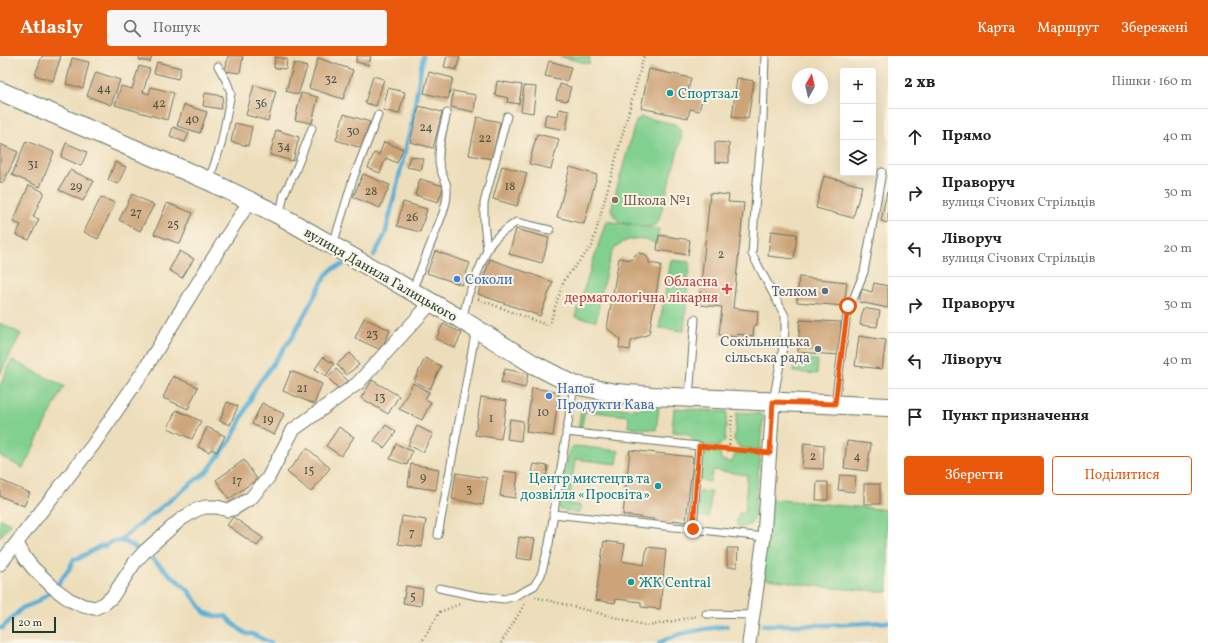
<!DOCTYPE html>
<html lang="uk">
<meta charset="utf-8">
<style>
body{margin:0;font-family:Vollkorn,serif;background:#f6f6f6;color:#202124}
.controls{position:absolute;right:12px;top:12px;display:grid;overflow:hidden;border-radius:4px;box-shadow:0 4px 16px #0002}
.controls button{width:36px;height:36px;display:grid;place-items:center;padding:0;border:0;border-bottom:1px solid #e0e0e0;background:#fff;color:#202124;font:20px sans-serif}
.compass{position:absolute;left:792px;top:12px;width:36px;height:36px;border-radius:50%;background:#fff;box-shadow:0 4px 16px #0002;rotate:8deg}
.scale{position:absolute;left:12px;bottom:10px;width:44px;box-sizing:border-box;padding-left:4px;border:2px solid #1f3d34;border-top:0;font-size:11px;line-height:14px;white-space:nowrap;color:#1f3d34;-webkit-text-stroke:3px #fcf5e5;paint-order:stroke}
.stop{position:absolute;width:12px;height:12px;margin:-9px;border:3px solid #ea580c;border-radius:50%;background:#fff}
.stop.end{background:#ea580c;border-color:#fff;box-shadow:0 1px 4px #0008}
.list{margin:0;padding:0;list-style:none}
h2{display:flex;justify-content:space-between;align-items:center;height:52px;margin:0;padding:0 16px;font-size:17px}
h2 small{font-size:13px;font-weight:400;color:#757577}
.list li{display:grid;grid-template-columns:26px 1fr auto;gap:12px;align-items:center;box-sizing:border-box;height:56px;padding:0 16px;border-top:1px solid #e0e0e0}
.list b{display:block;font-size:15px;white-space:nowrap}
.list p{margin:0;font-size:13px;white-space:nowrap;color:#757577}
.list em{font-size:13px;font-style:normal;color:#757577}
.actions{display:flex;gap:8px;padding:12px 16px}
.actions a{flex:1;padding:9px 0;border:1px solid #ea580c;border-radius:4px;text-align:center;font-size:14px;color:#ea580c}
.actions .main{background:#ea580c;color:#fff}
.icon{flex:none;width:22px;height:22px;fill:none;stroke:currentColor;stroke-width:2;stroke-linecap:round;stroke-linejoin:round}
.map{position:relative;flex:none;width:888px;height:587px;overflow:hidden}
header{display:flex;align-items:center;gap:24px;box-sizing:border-box;height:56px;padding:0 20px;background:#ea580c;color:#fff}
header strong{font-size:19px}
nav{display:flex;gap:22px;margin-inline-start:auto;font-size:14px}
.search{width:280px;height:36px;background:#f6f6f6;display:flex;align-items:center;gap:10px;box-sizing:border-box;padding:0 14px;border-radius:4px;color:#757577;font-size:15px}
main{display:flex}
aside{flex:1;background:#fff}
.map>svg:first-child{display:block}
.green{fill:#82d08f;stroke:#508662}
.lines{fill:none;stroke-linecap:round;stroke-linejoin:round}
.stream{stroke:#58afd5;stroke-width:4.5}
.building{fill:#cda479}
.lane-casing{stroke:#677563;stroke-width:9}
.street-casing{stroke:#677563;stroke-width:15}
.secondary-casing{stroke:#677563;stroke-width:20}
.path{stroke:#677563;stroke-width:2.5;stroke-dasharray:1 3;stroke-linecap:butt}
.lane{stroke:#fff;stroke-width:7}
.street{stroke:#fff;stroke-width:13}
.secondary{stroke:#fff;stroke-width:18}
.route{stroke:#ea580c;stroke-width:5}
.culture-dot{fill:#0f9aa8;stroke:#fcf5e5;stroke-width:1.5}
.education-dot{fill:#8d6e63;stroke:#fcf5e5;stroke-width:1.5}
.shop-dot{fill:#3f7fe0;stroke:#fcf5e5;stroke-width:1.5}
.health-dot{fill:#e0444e;stroke:#fcf5e5;stroke-width:1.5}
.service-dot{fill:#5c6f8a;stroke:#fcf5e5;stroke-width:1.5}
.labels{text-anchor:middle;stroke-width:4;stroke-linejoin:round;paint-order:stroke}
.number-label{font-size:12px;fill:#4a5745}
.culture-label{font-size:14px;fill:#0d838f;stroke:#fcf5e5;text-anchor:start}
.education-label{font-size:14px;fill:#785e54;stroke:#fcf5e5;text-anchor:start}
.street-label{font-size:14px;fill:#1f3d34;stroke:#fcf5e5}
.shop-label{font-size:14px;fill:#366cbe;stroke:#fcf5e5;text-anchor:start}
.health-label{font-size:14px;fill:#be3a42;stroke:#fcf5e5;text-anchor:end}
.service-label{font-size:14px;fill:#4e5e75;stroke:#fcf5e5;text-anchor:end}
</style>
<header>
<strong>Atlasly</strong>
<div class="search"><svg class="icon" aria-label="search" viewBox="0 0 24 24"><circle cx="10" cy="10" r="6"/><path d="M15 15l6 6"/></svg>Пошук</div>
<nav><a>Карта</a><a>Маршрут</a><a>Збережені</a></nav>
</header>
<main>
<div class="map">
<svg width="888" height="587" viewBox="0 0 888 587">
<rect width="100%" height="100%" fill="#fcf5e5"/>
<filter id="ink" filterUnits="userSpaceOnUse"><feTurbulence type="fractalNoise" baseFrequency=".025" numOctaves="2"/><feDisplacementMap in="SourceGraphic" scale="8" xChannelSelector="R" yChannelSelector="G"/><feConvolveMatrix kernelMatrix="1 2 1 2 8 2 1 2 1" color-interpolation-filters="sRGB"/></filter>
<filter id="wash" filterUnits="userSpaceOnUse"><feTurbulence type="fractalNoise" baseFrequency=".012" numOctaves="4" result="noise"/><feDisplacementMap in="SourceGraphic" scale="16" xChannelSelector="R" yChannelSelector="G"/><feGaussianBlur stdDeviation="0.9" result="paint"/><feColorMatrix in="noise" values="0 0 0 0 0 0 0 0 0 0 0 0 0 0 0 0 0 1.4 0 .05"/><feComposite in="paint" operator="in"/></filter>
<g filter="url(#wash)">
<rect width="100%" height="100%" fill="#eddebb"/>
<g class="green">
<path d="M558,0H590L589,8Z"/>
<path d="M641,61L675,68L680,73L682,80L659,164L655,169L651,170C638,169 614,170 611,153L635,68L637,64Z"/>
<path d="M606,165L659,173L656,188C648,183 642,182 633,183C628,184 622,186 618,189C606,199 600,248 596,265L575,261Z"/>
<path d="M671,204L690,206L684,275L659,272Z"/>
<path d="M0,267L21,278L0,318Z"/>
<path d="M794,302L818,304L817,318L793,316Z"/>
<path d="M12,304L64,330L23,412L0,400V329Z"/>
<path d="M589,345H593L603,346L612,351L627,353L659,352L656,374L628,371L629,360L585,355L581,373L578,374L581,355Z"/>
<path d="M674,352L727,356L725,384L718,391L695,388C690,376 684,377 672,376Z"/>
<path d="M737,356L761,358L763,361L760,394L740,392L734,384Z"/>
<path d="M576,390L619,395L617,408L575,403L569,448L579,449L581,451V454L579,457L560,454L559,452L569,394L572,391Z"/>
<path d="M709,394L720,396L721,404L732,406L736,396L760,399L754,463C751,470 747,471 739,471L737,470V463L739,457H745L747,419L713,414L710,426L699,424L701,402Z"/>
<path d="M711,435L709,461L697,460L699,436Z"/>
<path d="M771,443L888,454V536L822,531L762,522Z"/>
<path d="M0,463L11,468L0,481Z"/>
</g>
<g class="lines">
<g class="stream">
<path d="M374,199L385,179L412,66L423,0"/>
<path d="M119,485L208,414L231,384L257,330L292,281L326,219L334,212L343,209"/>
<path d="M149,500L188,534L205,557L219,561L226,560L232,567L246,578H252L271,587"/>
<path d="M58,528L69,513L74,503H78L100,490H105L113,485L125,486L138,493"/>
<path d="M763,569H829L888,566"/>
<path d="M0,572H3L5,569L22,552L35,547L49,537"/>
<path d="M659,587C680,576 703,573 727,570"/>
</g>
</g>
<g id="blocks">
<g class="building">
<path d="M42,0H61L53,25L35,19Z"/>
<path d="M140,0H152L150,6L139,4Z"/>
<path d="M228,0H243L240,17L225,15Z"/>
<path d="M357,0H371L369,9L356,6Z"/>
<path d="M447,0H460L456,14L444,11Z"/>
<path d="M275,1L287,3L286,13L274,12Z"/>
<path d="M72,2L89,6L83,32L66,28Z"/>
<path d="M318,2L353,14L343,43L309,32Z"/>
<path d="M549,5L571,11L567,25L545,20Z"/>
<path d="M157,6L181,12L178,23L154,17Z"/>
<path d="M294,7L307,11L298,39L286,35Z"/>
<path d="M139,10L150,13L143,36L149,38L151,31L174,37L167,64L115,49L121,30L132,33Z"/>
<path d="M649,13L691,22L688,35L703,39L699,55L690,53L688,62L641,52Z"/>
<path d="M96,16L120,24L111,49L87,40Z"/>
<path d="M429,16L453,22L448,43L424,37Z"/>
<path d="M373,20L384,23L376,50L365,47Z"/>
<path d="M737,22L754,25L748,63L732,61Z"/>
<path d="M497,25L522,29L519,48L507,46L508,42L495,39Z"/>
<path d="M560,28L571,31L567,45L556,43Z"/>
<path d="M254,29L276,35L268,65L246,59Z"/>
<path d="M524,30L536,31L533,57L521,55Z"/>
<path d="M388,32L405,36L399,58L383,54Z"/>
<path d="M453,35L476,39L474,56L451,51Z"/>
<path d="M205,37L223,40L221,53L203,50Z"/>
<path d="M301,37L318,41L312,67L295,64Z"/>
<path d="M184,49L207,56L200,77L177,70Z"/>
<path d="M419,50L442,56L433,92L410,86Z"/>
<path d="M559,53L569,55L566,74L544,70L546,58L558,60Z"/>
<path d="M344,58L370,66L361,92L336,84Z"/>
<path d="M477,61L500,66L492,103L469,99Z"/>
<path d="M235,67L252,71L248,90L231,86Z"/>
<path d="M173,71L189,77L185,86L170,80Z"/>
<path d="M276,74L299,81L293,105L270,99Z"/>
<path d="M537,78L559,83L551,113L529,108Z"/>
<path d="M26,85L54,96L40,131L12,119Z"/>
<path d="M384,86L403,93L397,107L386,102L380,117L368,112L374,97L379,99Z"/>
<path d="M715,86L729,87V107L715,106Z"/>
<path d="M66,87L87,96L81,110L61,101Z"/>
<path d="M0,88L18,96L3,127L0,126Z"/>
<path d="M410,100L424,103L421,114L407,111Z"/>
<path d="M115,106L126,111L118,128L108,124Z"/>
<path d="M502,110L527,117L517,150L493,143Z"/>
<path d="M570,111L597,119L584,168L557,161Z"/>
<path d="M70,114L94,125L83,145L59,134Z"/>
<path d="M363,118L390,129L380,152L353,141Z"/>
<path d="M824,120L862,130L853,162L816,152Z"/>
<path d="M420,123L444,130L438,146L415,139Z"/>
<path d="M29,129L44,136L33,161L39,163L29,184L16,179L21,169L13,166Z"/>
<path d="M887,136H888V167L881,165Z"/>
<path d="M710,137L729,139L728,146L744,147L733,252L758,255L757,269H754L753,280L737,278V281L719,279L722,251L699,249Z"/>
<path d="M132,138L154,149L140,175L119,164Z"/>
<path d="M101,141L115,147L98,183L84,176Z"/>
<path d="M403,146L427,153L420,176L397,170Z"/>
<path d="M167,147L193,157L180,188L154,178Z"/>
<path d="M516,173L549,182L542,207L509,198Z"/>
<path d="M771,175L797,178L794,203L768,200Z"/>
<path d="M659,179L690,184L688,199L657,194Z"/>
<path d="M180,195L194,203L182,222L169,214Z"/>
<path d="M435,195L470,207L462,229L427,217Z"/>
<path d="M638,197L645,198L649,204V207L661,209L649,278L631,285L630,294L619,292L620,283L607,272L619,202L631,204L635,199Z"/>
<path d="M490,203L553,226L540,260L478,238Z"/>
<path d="M799,221L847,226L844,250L797,246Z"/>
<path d="M874,227L888,230V252L859,246L862,233L872,236Z"/>
<path d="M863,252L880,255L877,271L860,269Z"/>
<path d="M364,262L390,274L381,294L355,282Z"/>
<path d="M800,264L841,266L839,299L798,296Z"/>
<path d="M443,268L462,277L455,292L436,283Z"/>
<path d="M859,280L886,284L882,313L855,310Z"/>
<path d="M350,297L359,309L346,319L337,308Z"/>
<path d="M323,301L334,308L326,320L315,313Z"/>
<path d="M425,302L441,310L430,333L414,325Z"/>
<path d="M336,313L348,325L339,333L328,322Z"/>
<path d="M505,313L528,318L525,332L501,326Z"/>
<path d="M291,315L322,328L314,348L283,335Z"/>
<path d="M173,320L198,331L188,353L163,342Z"/>
<path d="M372,324L399,340L388,358L361,342Z"/>
<path d="M413,327L429,336L425,343L431,346L422,364L399,353Z"/>
<path d="M532,332L559,336L553,380L526,376Z"/>
<path d="M481,341L507,345L501,383L475,379Z"/>
<path d="M227,346L238,350L230,369L220,365Z"/>
<path d="M262,347L284,358L274,379L252,368Z"/>
<path d="M176,354L201,365L192,383L168,372Z"/>
<path d="M510,363L523,365L521,385L507,383Z"/>
<path d="M386,369L396,376L384,392L374,385Z"/>
<path d="M417,370L433,378L423,396L408,389Z"/>
<path d="M207,371L225,380L217,396L211,393L209,396L198,391Z"/>
<path d="M339,371L354,381L341,400L326,390Z"/>
<path d="M847,385L871,388L867,415L844,412Z"/>
<path d="M804,387L824,389L823,413L802,412Z"/>
<path d="M396,388L412,395L407,409L390,403Z"/>
<path d="M307,392L330,412L311,436L287,416Z"/>
<path d="M630,394L693,401L686,466L673,464L672,470L654,467V463L623,459Z"/>
<path d="M244,404L257,423L229,443L216,424Z"/>
<path d="M411,408L439,413L436,434L408,430Z"/>
<path d="M534,408L548,410L546,425L531,422Z"/>
<path d="M504,415L518,417L515,442L500,440Z"/>
<path d="M456,417L487,422L483,449L452,443Z"/>
<path d="M840,419L856,420L854,436L838,434Z"/>
<path d="M0,424L30,437L24,450L0,440Z"/>
<path d="M817,426H828V444H816Z"/>
<rect x="864" y="428" width="16" height="20"/>
<path d="M402,460L426,464L422,491L398,488Z"/>
<path d="M233,461L263,482L257,490L227,469Z"/>
<path d="M519,481L535,483L531,504L516,502Z"/>
<path d="M604,485L625,488L622,505L644,509L647,491L666,493L660,553L641,551V546L616,543L615,547L595,544Z"/>
<path d="M727,492H738L737,511H727Z"/>
<path d="M406,530L423,533L421,550L403,547Z"/>
</g>
</g>
</g>
<g filter="url(#ink)">
<use href="#blocks" fill-opacity="0" stroke="#677563" stroke-width="1"/>
<g class="lines">
<defs>
<g id="lane">
<path d="M765,0L763,63L756,137L752,198L785,260V274L782,297L773,346"/>
<path d="M209,124L221,89L231,37L227,26L218,10"/>
<path d="M280,158L284,138L295,116L312,72"/>
<path d="M333,189L353,123L378,59"/>
<path d="M487,194L484,166V147L507,60"/>
<path d="M412,235L443,157C446,148 449,137 446,127C443,120 440,114 439,106C438,90 443,73 447,57"/>
<path d="M462,264L468,240L487,194L492,186L500,178L516,166L550,174"/>
<path d="M689,341L695,263"/>
<path d="M835,347L848,250L854,241L864,216L882,116"/>
<path d="M566,376L699,390L693,473L764,481"/>
<path d="M553,458L693,473"/>
<path d="M438,479L476,273"/>
<path d="M439,532L477,540L504,543L515,540L534,530L541,519L549,488L574,329"/>
<path d="M706,558L753,559"/>
</g>
<g id="street">
<path d="M17,487L25,502L33,512L55,533L70,544L84,550L95,552L104,548L112,541L135,506L146,494L180,464L196,454L205,451H217L228,454L233,453L251,442L268,422L293,374L358,327L432,246"/>
<path d="M0,508L93,389L143,316L227,180L250,145"/>
<path d="M749,587L764,481L773,346"/>
</g>
<path id="secondary" d="M0,35L209,125L279,159L462,264L533,308L574,329L616,337L653,340L888,351"/>
</defs>
<use href="#lane" class="lane-casing"/>
<use href="#street" class="street-casing"/>
<use href="#secondary" class="secondary-casing"/>
<g class="path">
<path d="M478,243L549,270L564,224L592,190L644,0"/>
<path d="M708,391L757,396"/>
<path d="M729,393L732,360"/>
<path d="M535,541L649,570L697,560"/>
<path d="M421,587L440,556L460,548"/>
<path d="M501,587L526,546"/>
</g>
<use href="#lane" class="lane"/>
<use href="#street" class="street"/>
<use href="#secondary" class="secondary"/>
</g>
</g>
<g class="lines" filter="url(#ink)">
<path class="route" d="M693,473L699,390L770,397L773,346L835,348L848,250"/>
</g>
<g class="culture-dot">
<circle cx="670" cy="37" r="4"/>
<circle cx="658" cy="430" r="4"/>
<circle cx="631" cy="526" r="4"/>
</g>
<circle class="education-dot" cx="615" cy="144" r="4"/>
<g class="shop-dot">
<circle cx="457" cy="223" r="4"/>
<circle cx="549" cy="340" r="4"/>
</g>
<path class="health-dot" d="M725 227h4v4h4v4h-4v4h-4v-4h-4v-4h4z"/>
<g class="service-dot">
<circle cx="825" cy="235" r="4"/>
<circle cx="818" cy="293" r="4"/>
</g>
<g class="labels">
<g class="number-label">
<text x="331" y="27">32</text>
<text x="104" y="36">44</text>
<text x="159" y="51">42</text>
<text x="261" y="51">36</text>
<text x="192" y="67">40</text>
<text x="426" y="75">24</text>
<text x="353" y="79">30</text>
<text x="485" y="86">22</text>
<text x="284" y="94">34</text>
<text x="33" y="112">31</text>
<text x="76" y="134">29</text>
<text x="510" y="134">18</text>
<text x="371" y="139">28</text>
<text x="136" y="160">27</text>
<text x="412" y="165">26</text>
<text x="173" y="172">25</text>
<text x="721" y="202">2</text>
<text x="372" y="282">23</text>
<text x="302" y="336">21</text>
<text x="380" y="345">13</text>
<text x="543" y="360">10</text>
<text x="491" y="366">1</text>
<text x="268" y="367">19</text>
<text x="813" y="404">2</text>
<text x="857" y="404">4</text>
<text x="309" y="418">15</text>
<text x="423" y="425">9</text>
<text x="237" y="428">17</text>
<text x="469" y="437">3</text>
<text x="412" y="480">7</text>
<text x="413" y="544">5</text>
</g>
<g class="culture-label">
<text x="678" y="42">Спортзал</text>
<text x="650" y="427" text-anchor="end">Центр мистецтв та<tspan x="650" dy="16">дозвілля «Просвіта»</tspan></text>
<text x="639" y="531">ЖК Central</text>
</g>
<g class="education-label">
<text x="623" y="149">Школа №1</text>
</g>
<g class="street-label">
<text transform="translate(381 218) rotate(30)" y="5">вулиця Данила Галицького</text>
</g>
<g class="shop-label">
<text x="465" y="228">Соколи</text>
<text x="557" y="337">Напої<tspan x="557" dy="16">Продукти Кава</tspan></text>
</g>
<g class="health-label">
<text x="718" y="230">Обласна<tspan x="718" dy="16">дерматологічна лікарня</tspan></text>
</g>
<g class="service-label">
<text x="817" y="240">Телком</text>
<text x="810" y="290">Сокільницька<tspan x="810" dy="16">сільська рада</tspan></text>
</g>
</g>
</svg>
<div class="controls">
<button>+</button>
<button>−</button>
<button><svg class="icon" aria-label="layers" viewBox="0 0 24 24"><path d="M12 4l9 5-9 5-9-5zM3 14l9 5 9-5"/></svg></button>
</div>
<svg class="compass" viewBox="-18 -18 36 36"><path d="M0-13l5 13h-10z" fill="#e53935"/><path d="M0 13l5-13h-10z" fill="#757577"/></svg>
<div class="scale">20 m</div>
<div class="stop" style="left:848px;top:250px"></div>
<div class="stop end" style="left:693px;top:473px"></div>
</div>
<aside>
<h2>2 хв<small>Пішки · 160 m</small></h2>
<ul class="list">
<li><svg class="icon" aria-label="ahead" viewBox="0 0 24 24"><path d="M12 20V5M6 11l6-6 6 6"/></svg><div><b>Прямо</b></div><em>40 m</em></li>
<li><svg class="icon" aria-label="right" viewBox="0 0 24 24"><path d="M7 20v-9h11M14 6l5 5-5 5"/></svg><div><b>Праворуч</b><p>вулиця Січових Стрільців</p></div><em>30 m</em></li>
<li><svg class="icon" aria-label="left" viewBox="0 0 24 24"><path d="M17 20v-9H6M10 6l-5 5 5 5"/></svg><div><b>Ліворуч</b><p>вулиця Січових Стрільців</p></div><em>20 m</em></li>
<li><svg class="icon" aria-label="right" viewBox="0 0 24 24"><path d="M7 20v-9h11M14 6l5 5-5 5"/></svg><div><b>Праворуч</b></div><em>30 m</em></li>
<li><svg class="icon" aria-label="left" viewBox="0 0 24 24"><path d="M17 20v-9H6M10 6l-5 5 5 5"/></svg><div><b>Ліворуч</b></div><em>40 m</em></li>
<li><svg class="icon" aria-label="arrive" viewBox="0 0 24 24"><path d="M6 21V4h12l-3 4 3 4H6"/></svg><div><b>Пункт призначення</b></div></li>
</ul>
<div class="actions"><a class="main">Зберегти</a><a>Поділитися</a></div>
</aside>
</main>
